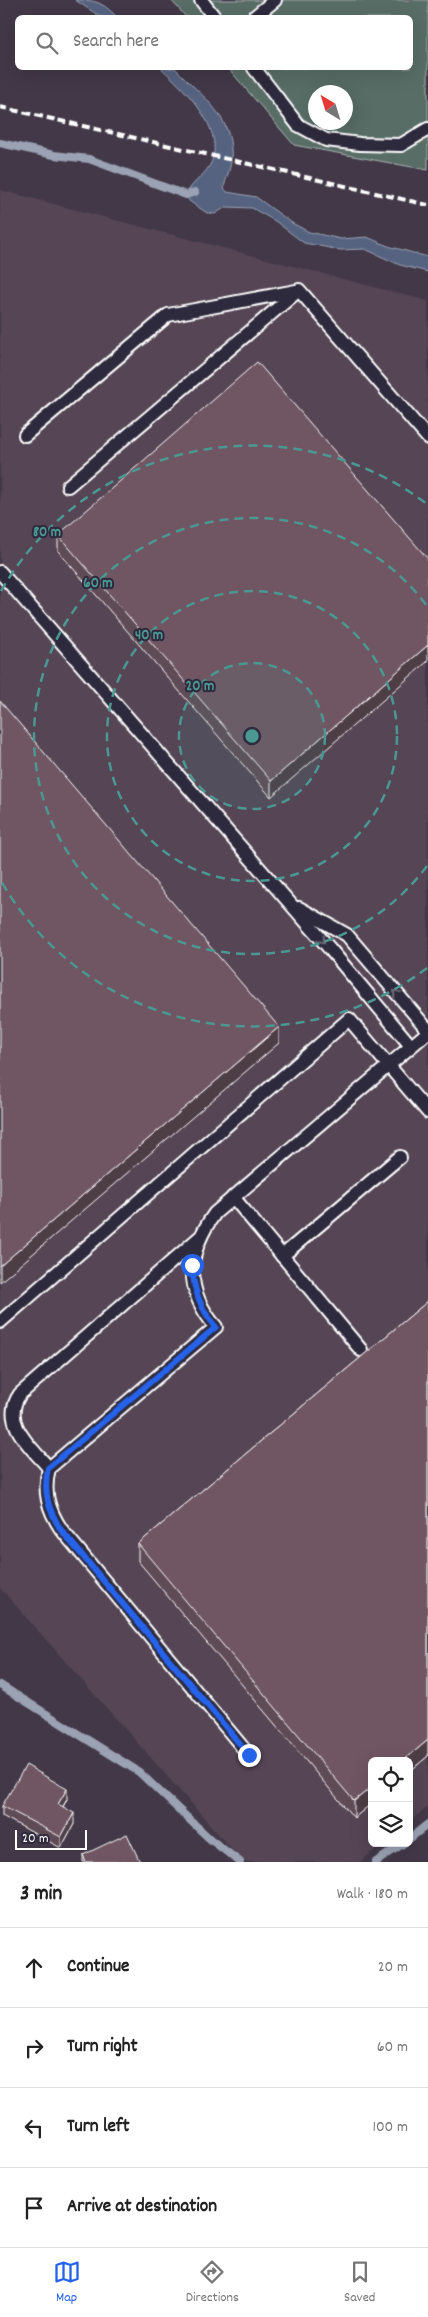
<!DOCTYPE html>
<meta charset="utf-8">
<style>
body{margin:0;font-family:Dekko,sans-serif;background:#f2f2f2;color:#222}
.controls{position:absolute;right:15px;bottom:15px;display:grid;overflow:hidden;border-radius:8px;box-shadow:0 5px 20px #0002}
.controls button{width:45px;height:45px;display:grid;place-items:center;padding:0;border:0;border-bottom:1px solid #e0e0e0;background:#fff;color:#222;font:25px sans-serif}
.compass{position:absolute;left:308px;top:85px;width:45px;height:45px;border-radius:50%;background:#fff;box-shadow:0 5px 20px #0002;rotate:322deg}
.scale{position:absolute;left:15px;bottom:12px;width:72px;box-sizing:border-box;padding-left:5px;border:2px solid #fff;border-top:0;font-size:14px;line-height:18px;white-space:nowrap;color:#fff;-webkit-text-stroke:4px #2f2a3d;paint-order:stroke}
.stop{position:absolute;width:15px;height:15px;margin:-11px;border:4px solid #2563eb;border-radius:50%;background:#fff}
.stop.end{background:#2563eb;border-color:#fff;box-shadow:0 1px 5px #0008}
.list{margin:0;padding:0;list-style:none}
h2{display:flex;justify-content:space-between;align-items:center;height:65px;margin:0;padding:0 20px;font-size:21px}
h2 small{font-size:16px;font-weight:400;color:#767676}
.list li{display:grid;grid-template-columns:32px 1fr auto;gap:15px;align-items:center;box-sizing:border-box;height:80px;padding:0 20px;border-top:1px solid #e0e0e0}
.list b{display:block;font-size:19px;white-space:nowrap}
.list em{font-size:16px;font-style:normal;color:#767676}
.icon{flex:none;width:28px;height:28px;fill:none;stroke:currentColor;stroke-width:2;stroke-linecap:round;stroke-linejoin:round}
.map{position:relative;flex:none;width:428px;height:1862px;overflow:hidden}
.search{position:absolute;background:#fff;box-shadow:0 5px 20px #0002;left:15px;right:15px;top:15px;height:55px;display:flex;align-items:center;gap:12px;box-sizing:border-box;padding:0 18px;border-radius:8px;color:#767676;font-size:19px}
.sheet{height:385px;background:#fff}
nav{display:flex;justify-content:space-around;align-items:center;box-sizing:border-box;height:70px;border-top:1px solid #e0e0e0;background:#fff;font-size:14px;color:#767676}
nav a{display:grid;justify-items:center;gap:2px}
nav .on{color:#2563eb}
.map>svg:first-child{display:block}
.built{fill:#544554}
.green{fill:#596d66;stroke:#acb6b2;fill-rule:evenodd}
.water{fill:#576480;stroke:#9aa2b3}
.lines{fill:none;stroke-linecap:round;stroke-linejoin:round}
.stream{stroke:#9aa2b3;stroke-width:8}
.service-casing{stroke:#fff;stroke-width:16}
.service{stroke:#2f2a3d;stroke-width:12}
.rail{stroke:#fff;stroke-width:4;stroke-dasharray:8 4;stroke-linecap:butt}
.wall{fill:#5f4b54;stroke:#fff}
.shaded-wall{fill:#4e3d45;stroke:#fff}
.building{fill:#6f5762;stroke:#fff}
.oneway{stroke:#6d6a77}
.route{stroke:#2563eb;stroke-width:6}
.ring{fill:none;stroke:#4b9892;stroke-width:2.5;stroke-dasharray:9 6}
.centre{fill:#4b9892;stroke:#2f2a3d;stroke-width:2.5}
.ring-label{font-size:15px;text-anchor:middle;font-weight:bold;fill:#4b9892;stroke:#2f2a3d;stroke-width:4;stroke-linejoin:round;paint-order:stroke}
</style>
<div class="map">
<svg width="428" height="1862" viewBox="0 0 428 1862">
<rect width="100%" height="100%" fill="#423848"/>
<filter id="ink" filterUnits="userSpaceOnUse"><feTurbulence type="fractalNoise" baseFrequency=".02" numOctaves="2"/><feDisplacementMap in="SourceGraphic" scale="10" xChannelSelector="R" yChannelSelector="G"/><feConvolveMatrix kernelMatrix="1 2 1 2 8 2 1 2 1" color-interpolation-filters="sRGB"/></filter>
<g filter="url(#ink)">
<path class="built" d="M0,190L428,301V1807L409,1822V1761H372V1843H383L360,1862H243L0,1588Z"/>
<path class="green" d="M171,0H428V170L294,145L228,68H410V18L186,17ZM316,92H346V122H316Z"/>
<g class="water">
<path d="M75,0C96,0 102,2 117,17H101Z"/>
<path d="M161,68H175C202,97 235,116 231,162C230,171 225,180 224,188L227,192L256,197L292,223L309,232L341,239L367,237L388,246L428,257V272L400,265L365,249L340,250L304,243L275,221L252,208L226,207L215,214L207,213L189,201L186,195C191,183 203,177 210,165C228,130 184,89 161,68Z"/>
</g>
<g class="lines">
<g class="stream">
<path d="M0,143L54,155L89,159L186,195L195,192"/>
<path d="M0,1685L139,1772L210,1839L240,1862"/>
<path d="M409,1839L428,1824"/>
<path d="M376,1862L404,1843"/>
</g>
<defs>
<g id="service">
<path d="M201,0L215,18"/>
<path d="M253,18L275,0"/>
<path d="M254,68L298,125L326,140L360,144L401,145L428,129"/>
<path d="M25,435L168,315L296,291"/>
<path d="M68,486L299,290L428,438"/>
<path d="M0,572L330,949L411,1046"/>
<path d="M299,908L347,935L428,1030"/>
<path d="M233,1197L361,1350"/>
<path d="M200,1237L20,1394C0,1422 31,1447 49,1468L216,1327C183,1289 187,1252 215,1213L428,1032"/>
<path d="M282,1256L400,1157"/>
<path d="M0,1322L349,1019L428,1112"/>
<path d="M49,1468C43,1492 48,1509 61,1529L249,1755"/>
</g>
</defs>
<use href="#service" class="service-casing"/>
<use href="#service" class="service"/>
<path class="rail" d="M0,107L428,205"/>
</g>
<g class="wall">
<path d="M58,535L428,559L271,797L58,551Z"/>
<path d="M428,1301V1756L409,1772V1761H372V1803L354,1818L138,1561V1544Z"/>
<path d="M67,1799L63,1807L74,1824L61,1848L2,1816V1806Z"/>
<path d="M83,1855L140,1862H83Z"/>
</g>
<g class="shaded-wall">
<path d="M428,645V661L271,797V781Z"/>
<path d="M279,1027V1043L0,1282V1266Z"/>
<path d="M428,1740V1756L409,1772V1761H403Z"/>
<path d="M372,1787V1803L354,1818V1801Z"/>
<path d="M67,1789V1799L58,1815V1804Z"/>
<path d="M74,1813V1824L61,1848V1837Z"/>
</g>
<g class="building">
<path d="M257,362L428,559V645L271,781L58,535Z"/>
<path d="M0,701L279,1027L0,1266Z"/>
<path d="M428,1301V1740L403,1761H372V1787L354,1801L138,1544Z"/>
<path d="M26,1765L67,1789L58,1804L74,1813L61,1837L2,1806Z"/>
<path d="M127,1834L140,1862H86L83,1855Z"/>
</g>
<defs><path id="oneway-chevron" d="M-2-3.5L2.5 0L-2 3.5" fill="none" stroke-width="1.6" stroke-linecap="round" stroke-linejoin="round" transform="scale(1.25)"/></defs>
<g class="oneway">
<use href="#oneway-chevron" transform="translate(322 940) rotate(49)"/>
<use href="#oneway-chevron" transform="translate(396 993) rotate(-130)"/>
</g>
</g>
<g class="lines" filter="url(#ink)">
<path class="route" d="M192,1265C193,1289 200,1309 216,1327L48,1468C43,1492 48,1509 61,1530L249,1755"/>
</g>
<circle cx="252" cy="736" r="73" fill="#4b9892" fill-opacity=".12"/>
<g class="ring">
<circle cx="252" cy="736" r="73"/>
<circle cx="252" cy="736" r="145"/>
<path d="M427 866A218 218 0 1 1 427 606"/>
<path d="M427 968A290 290 0 0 1 1 881M1 591A290 290 0 0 1 427 504"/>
</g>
<circle cx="252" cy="736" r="8" class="centre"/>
<g class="ring-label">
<text x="47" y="536">80 m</text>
<text x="98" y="587">60 m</text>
<text x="149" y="639">40 m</text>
<text x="200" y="690">20 m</text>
</g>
</svg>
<div class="controls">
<button><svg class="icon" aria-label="locate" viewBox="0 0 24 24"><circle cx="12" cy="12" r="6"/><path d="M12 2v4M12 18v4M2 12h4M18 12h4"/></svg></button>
<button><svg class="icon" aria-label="layers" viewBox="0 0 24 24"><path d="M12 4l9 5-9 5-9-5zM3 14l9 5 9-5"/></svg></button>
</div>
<svg class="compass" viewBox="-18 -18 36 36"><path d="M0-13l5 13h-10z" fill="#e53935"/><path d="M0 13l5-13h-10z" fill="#767676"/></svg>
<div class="scale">20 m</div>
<div class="stop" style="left:192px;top:1265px"></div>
<div class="stop end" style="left:249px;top:1755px"></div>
<div class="search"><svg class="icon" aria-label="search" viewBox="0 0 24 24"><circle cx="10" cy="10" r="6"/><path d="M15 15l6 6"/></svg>Search here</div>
</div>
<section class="sheet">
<h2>3 min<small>Walk · 180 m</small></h2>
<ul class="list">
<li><svg class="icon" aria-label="ahead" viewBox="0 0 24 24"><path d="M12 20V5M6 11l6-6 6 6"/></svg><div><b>Continue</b></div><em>20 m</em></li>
<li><svg class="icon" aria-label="right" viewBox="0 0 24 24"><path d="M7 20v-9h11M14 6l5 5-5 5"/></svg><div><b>Turn right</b></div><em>60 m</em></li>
<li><svg class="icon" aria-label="left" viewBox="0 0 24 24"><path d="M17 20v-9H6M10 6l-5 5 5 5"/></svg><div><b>Turn left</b></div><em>100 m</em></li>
<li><svg class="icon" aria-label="arrive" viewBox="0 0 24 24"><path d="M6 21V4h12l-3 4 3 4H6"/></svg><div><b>Arrive at destination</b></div></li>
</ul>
</section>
<nav>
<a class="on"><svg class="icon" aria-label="map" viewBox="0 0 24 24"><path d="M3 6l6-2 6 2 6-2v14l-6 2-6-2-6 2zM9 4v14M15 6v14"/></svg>Map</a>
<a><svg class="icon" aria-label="directions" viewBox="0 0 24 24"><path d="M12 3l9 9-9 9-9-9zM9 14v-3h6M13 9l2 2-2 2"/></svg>Directions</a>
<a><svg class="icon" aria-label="saved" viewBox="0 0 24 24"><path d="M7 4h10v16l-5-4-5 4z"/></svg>Saved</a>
</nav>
